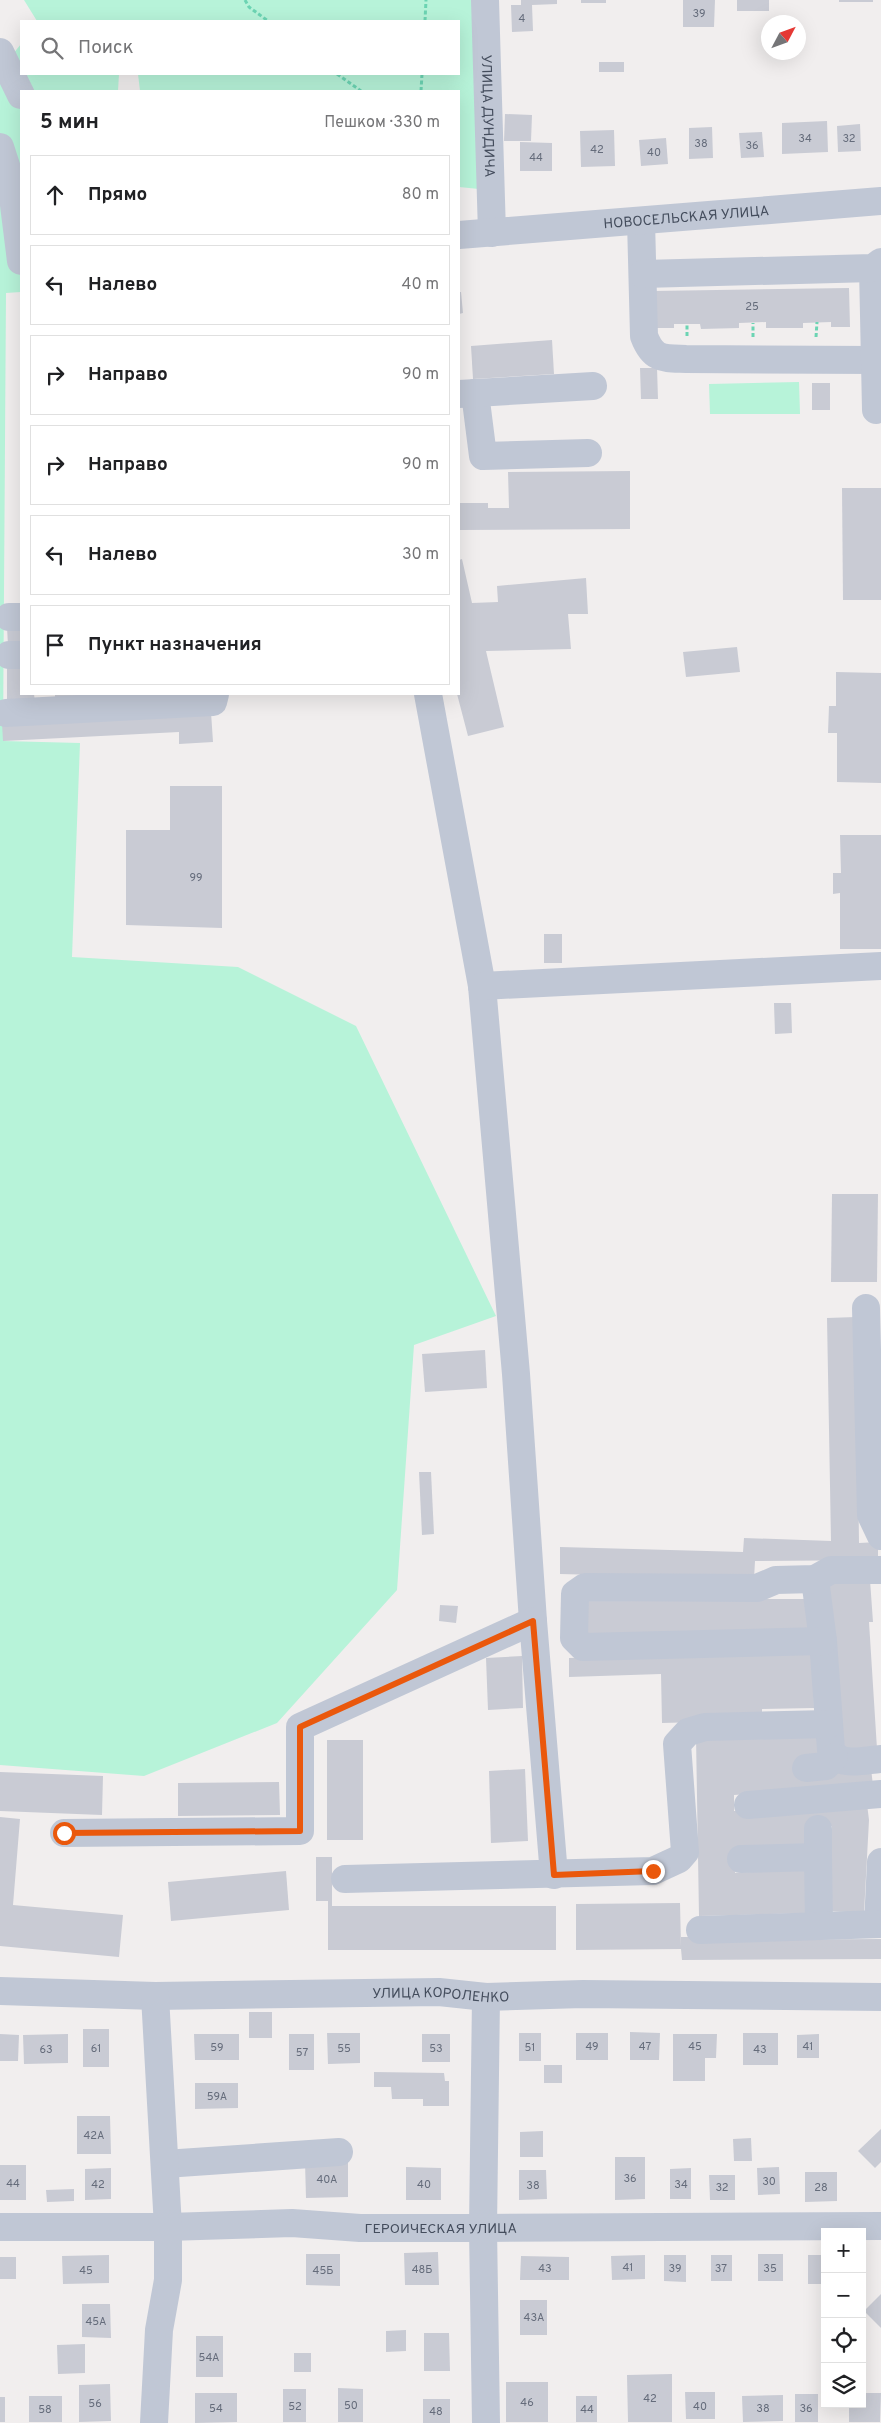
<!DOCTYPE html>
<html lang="ru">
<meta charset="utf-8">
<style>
body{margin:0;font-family:Overpass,sans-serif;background:#f6f6f6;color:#202124}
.controls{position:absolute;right:15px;bottom:15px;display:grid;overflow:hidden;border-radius:0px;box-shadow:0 5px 20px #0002}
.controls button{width:45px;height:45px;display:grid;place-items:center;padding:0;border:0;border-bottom:1px solid #e0e0e0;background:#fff;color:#202124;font:25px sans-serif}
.compass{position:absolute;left:761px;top:15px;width:45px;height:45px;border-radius:50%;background:#fff;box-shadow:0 5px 20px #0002;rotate:49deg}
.stop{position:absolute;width:15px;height:15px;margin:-11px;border:4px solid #ea580c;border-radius:50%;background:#fff}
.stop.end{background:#ea580c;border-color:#fff;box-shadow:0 1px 5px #0008}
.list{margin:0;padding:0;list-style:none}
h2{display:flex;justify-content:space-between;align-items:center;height:65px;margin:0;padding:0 20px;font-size:21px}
h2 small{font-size:16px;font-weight:400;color:#757577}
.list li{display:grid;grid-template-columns:32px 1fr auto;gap:15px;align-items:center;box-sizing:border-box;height:80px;margin:0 10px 10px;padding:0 10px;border:1px solid #e0e0e0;border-radius:0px}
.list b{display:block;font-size:19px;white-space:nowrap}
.list em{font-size:16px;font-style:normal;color:#757577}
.icon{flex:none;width:28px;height:28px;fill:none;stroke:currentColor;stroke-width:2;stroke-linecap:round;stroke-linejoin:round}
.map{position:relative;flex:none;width:881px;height:2423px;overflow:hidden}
.search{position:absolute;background:#fff;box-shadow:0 5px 20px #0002;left:20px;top:20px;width:440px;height:55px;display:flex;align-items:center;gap:12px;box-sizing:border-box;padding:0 18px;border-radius:0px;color:#757577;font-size:19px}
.panel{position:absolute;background:#fff;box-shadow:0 5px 20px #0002;left:20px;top:90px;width:440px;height:605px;border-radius:0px}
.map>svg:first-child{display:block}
.green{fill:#b7f3d9}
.building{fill:#c9cbd4}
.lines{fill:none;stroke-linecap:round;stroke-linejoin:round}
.path{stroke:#6cd4b3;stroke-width:3;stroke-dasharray:4 2.5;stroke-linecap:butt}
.minor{stroke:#c0c7d5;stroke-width:28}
.route{stroke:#ea580c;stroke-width:6}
.labels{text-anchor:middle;stroke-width:4.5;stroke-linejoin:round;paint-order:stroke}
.number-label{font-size:11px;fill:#656c7b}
.street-label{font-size:14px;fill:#444d5d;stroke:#fff}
</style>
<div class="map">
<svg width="881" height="2423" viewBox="0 0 881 2423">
<rect width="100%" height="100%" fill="#f1eeee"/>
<g class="green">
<path d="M24,0H476L479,189L459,187V91H140L138,74H459V21H37Z"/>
<path d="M21,44V74H119L118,91H21V292L6,293L3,741L80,743L72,957L238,967L356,1026L496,1316L414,1345L397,1590L277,1723L144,1776L0,1765V70Z"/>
<path d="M799,382L800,414H710L709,384Z"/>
</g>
<g class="building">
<path d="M521,0H557V4L532,5L533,31L512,32L511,5H521Z"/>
<rect x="581" y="0" width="25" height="3"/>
<path d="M683,0H715L714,27H683Z"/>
<rect x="737" y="0" width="32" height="11"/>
<rect x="839" y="0" width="34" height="2"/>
<rect x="599" y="62" width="25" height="10"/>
<path d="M505,114L532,115L531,141H504Z"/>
<path d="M827,121L828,152L782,154V123Z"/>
<path d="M860,124L861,151L838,152L837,126Z"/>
<path d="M712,127L713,158L689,159V128Z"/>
<path d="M614,130L615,166L581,167L580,131Z"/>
<path d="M762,132L764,157L741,158L739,133Z"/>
<path d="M666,138L668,164L641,166L639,140Z"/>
<path d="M520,142L552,143V171H520Z"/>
<path d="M849,288L850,327H831V322L803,323V328H766V322L739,323V328L701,329L700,324H674V328H654L653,291Z"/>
<path d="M459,292H461L463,313L459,314Z"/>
<path d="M552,340L554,374L473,379L471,346Z"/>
<path d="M640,368H657L658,399H641Z"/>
<rect x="812" y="383" width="18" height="27"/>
<path d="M630,471V529L459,530V503H488V508H509L508,472Z"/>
<path d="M842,488H881V600H843Z"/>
<path d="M462,559L472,603L498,602L497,586L586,578L588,614H568L571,649L486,651L504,727L468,736L457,694L459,560Z"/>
<path d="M7,628H21V645H8Z"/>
<path d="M737,647L740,672L686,677L683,652Z"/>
<path d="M21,664V694H34L35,702H7V665Z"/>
<path d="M836,672L881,673V783L837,782V733H828L829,706H836Z"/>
<path d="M55,694H158L55,701Z"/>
<path d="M211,712L213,742L179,744V732L3,741L2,723Z"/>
<path d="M170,786H222V928L126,925V830H170Z"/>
<path d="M840,835H881V949H840V893L833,894V873H841Z"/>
<rect x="544" y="934" width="18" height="29"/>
<path d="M774,1003H791L792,1033L775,1034Z"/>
<path d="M832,1194H878L877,1282H831Z"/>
<path d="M856,1317L859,1543L878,1542V1560L755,1561L754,1579L560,1574V1547L743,1552L744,1538L831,1541L827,1318Z"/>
<path d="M485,1350L487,1388L425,1392L422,1354Z"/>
<path d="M419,1472H431L434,1534L422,1535Z"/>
<path d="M870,1580L873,1622H869L877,1749L841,1752L827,1581Z"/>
<path d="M580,1599H810V1635L580,1636Z"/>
<path d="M440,1605L458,1606L456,1623L439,1621Z"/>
<path d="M813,1652L814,1708L762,1709V1716L699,1722L662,1723L661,1674L569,1677V1658Z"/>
<path d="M522,1656L523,1708L488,1710L486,1658Z"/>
<path d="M819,1731L871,1768L873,1786L734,1795V1811L867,1804L869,1820L864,1913L829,1911L832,1826L818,1825L805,1847H734L735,1873L806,1869V1913L699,1916L696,1736Z"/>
<rect x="327" y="1740" width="36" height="100"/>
<path d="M525,1769L528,1841L491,1843L489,1771Z"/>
<path d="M0,1772L103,1776L102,1815L0,1811Z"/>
<path d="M279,1782L280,1815L178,1816V1783Z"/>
<path d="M0,1817L20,1819L13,1905L123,1915L119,1957L0,1946Z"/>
<path d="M316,1857H332V1906H556V1950H328V1901H316Z"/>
<path d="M286,1871L289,1910L171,1921L168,1882Z"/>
<path d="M680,1903L681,1947V1937H700V1940L881,1939V1959L682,1960L681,1949L576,1950V1904Z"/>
<rect x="249" y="2012" width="23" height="26"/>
<rect x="83" y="2029" width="26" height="38"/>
<path d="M630,2032L660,2033L659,2060H630Z"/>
<path d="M327,2033H360V2063L328,2064Z"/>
<rect x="519" y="2033" width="22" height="28"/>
<rect x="576" y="2033" width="32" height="27"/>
<rect x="743" y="2033" width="35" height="32"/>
<path d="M0,2034L19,2035L18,2061H0Z"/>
<path d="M68,2034V2063L24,2064L23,2035Z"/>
<path d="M194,2034H239V2060H195Z"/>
<rect x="289" y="2034" width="25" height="36"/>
<rect x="422" y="2034" width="28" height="28"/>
<path d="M673,2034H717L716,2058H705V2081H673Z"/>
<path d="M819,2034V2058H797V2035Z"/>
<rect x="544" y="2065" width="18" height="18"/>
<path d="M374,2072L444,2073L445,2081H449V2106H423V2099H392L391,2087H374Z"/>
<path d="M195,2083H238V2108L195,2109Z"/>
<path d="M77,2116H110L111,2154H77Z"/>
<path d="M881,2129V2162L875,2168L858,2151Z"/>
<path d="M543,2131V2157H520V2132Z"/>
<path d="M751,2138L752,2161H734L733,2139Z"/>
<path d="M615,2157H645V2199L615,2200Z"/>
<path d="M348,2161V2197L306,2198L305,2162Z"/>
<rect x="0" y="2165" width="26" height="35"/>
<path d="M406,2167L441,2168V2200H406Z"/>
<path d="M779,2167L780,2194L758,2195L757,2168Z"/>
<path d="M111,2168V2199L85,2200V2169Z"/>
<path d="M691,2168V2199H670V2169Z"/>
<path d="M519,2170H546L547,2199L519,2200Z"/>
<path d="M805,2172H837V2201L805,2202Z"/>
<path d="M709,2175H735V2200H710Z"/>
<path d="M74,2189V2201L47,2202L46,2190Z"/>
<path d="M438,2252L439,2285H405L404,2253Z"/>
<path d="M306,2254H340V2286L306,2285Z"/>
<rect x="758" y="2254" width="25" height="27"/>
<path d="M109,2255V2283L63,2284L62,2256Z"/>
<path d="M645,2255V2279L612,2280L611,2256Z"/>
<path d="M664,2255H686V2282L664,2281Z"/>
<rect x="711" y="2255" width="21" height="26"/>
<rect x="808" y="2255" width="17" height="29"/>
<path d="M521,2256L569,2257V2280H520Z"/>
<rect x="0" y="2257" width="16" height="22"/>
<path d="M881,2294V2328L864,2311Z"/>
<rect x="520" y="2300" width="27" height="35"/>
<path d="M82,2304H110L111,2338L82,2337Z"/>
<path d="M406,2330V2351L386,2352V2331Z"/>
<path d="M424,2333H449L450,2371H424Z"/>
<rect x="196" y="2336" width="27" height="41"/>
<path d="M85,2344V2373L58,2374L57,2345Z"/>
<rect x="294" y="2353" width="17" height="19"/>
<path d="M672,2374V2422H628L627,2375Z"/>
<rect x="506" y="2382" width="42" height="40"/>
<path d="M110,2384L111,2421L79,2422V2385Z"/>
<path d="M338,2388L363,2389V2422H338Z"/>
<rect x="283" y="2389" width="23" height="33"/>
<path d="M685,2392H715V2419H686Z"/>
<path d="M195,2393H237V2422L195,2423Z"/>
<path d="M862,2393H881L880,2422H849V2404H862Z"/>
<rect x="795" y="2394" width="23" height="28"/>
<path d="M783,2395V2421L743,2422L742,2396Z"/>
<rect x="29" y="2396" width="33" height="26"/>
<rect x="576" y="2396" width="21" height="26"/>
<rect x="0" y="2397" width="5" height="25"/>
<rect x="423" y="2399" width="27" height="24"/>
</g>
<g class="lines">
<g class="path">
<path d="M245,0L249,7L268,21"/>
<path d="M425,21L426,0"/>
<path d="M337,74L361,91"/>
<path d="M421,91L422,74"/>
<path d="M687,336V324"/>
<path d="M753,337V323"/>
<path d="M816,337L817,322"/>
</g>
<g class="minor">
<path id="s1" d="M485,0L492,233"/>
<path d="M0,52L21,95"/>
<path d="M0,147L11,181L21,261"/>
<path d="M641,221L644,336C653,360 663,358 686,359L876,360"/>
<path id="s2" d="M459,235L881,201"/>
<path d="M873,268L876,410"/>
<path d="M643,274L873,268L881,262"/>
<path d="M475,393L483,456L588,453"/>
<path d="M459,394L593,386"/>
<path d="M9,617H21"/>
<path d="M9,655H21"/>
<path d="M428,694L482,986L516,1374L533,1621L554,1875"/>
<path d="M6,713L213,702L215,694"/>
<path d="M482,986L881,966"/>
<path d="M866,1308L871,1515L881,1536"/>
<path d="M815,1579L823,1641L831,1750C839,1768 864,1760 881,1759"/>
<path d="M823,1641L583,1647L574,1638L575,1594L585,1587L757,1588L776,1580L815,1579L831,1570H881"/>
<path d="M806,1768L826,1766L834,1757"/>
<path d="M748,1805L881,1794"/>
<path d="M818,1829V1857"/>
<path d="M64,1833L300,1831V1727L533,1621"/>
<path d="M741,1859L818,1857L819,1925"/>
<path d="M345,1879L653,1871L679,1859L685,1852L677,1744L688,1732L705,1727L829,1724"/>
<path d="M878,1924L881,1862"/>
<path d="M700,1930L881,1924"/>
<path id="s3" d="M0,1991L155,1996L439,1992L486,1997L583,1994L881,1997"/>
<path d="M165,2164L339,2152"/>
<path id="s4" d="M0,2227H168L292,2223L360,2228H483L881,2226"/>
<path d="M154,2423L159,2330L168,2280V2227L155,1996"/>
<path d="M486,2423L483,2228L486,1997"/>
</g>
</g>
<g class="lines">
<path class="route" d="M64,1833L300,1831V1727L533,1621L554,1875L653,1871"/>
</g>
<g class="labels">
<g class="number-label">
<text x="699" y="17">39</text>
<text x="522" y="22">4</text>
<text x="805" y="142">34</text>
<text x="849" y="142">32</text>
<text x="701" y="147">38</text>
<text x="752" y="149">36</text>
<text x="597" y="153">42</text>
<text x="654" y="156">40</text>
<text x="536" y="161">44</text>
<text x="752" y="310">25</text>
<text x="196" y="881">99</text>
<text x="592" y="2050">49</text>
<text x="645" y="2050">47</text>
<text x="695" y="2050">45</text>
<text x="808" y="2050">41</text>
<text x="217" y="2051">59</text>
<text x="530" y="2051">51</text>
<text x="96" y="2052">61</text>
<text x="344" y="2052">55</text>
<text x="436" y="2052">53</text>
<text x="46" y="2053">63</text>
<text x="760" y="2053">43</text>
<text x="302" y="2056">57</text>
<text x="217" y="2100">59А</text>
<text x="94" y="2139">42А</text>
<text x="630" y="2182">36</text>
<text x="327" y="2183">40А</text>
<text x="769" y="2185">30</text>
<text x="13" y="2187">44</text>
<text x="98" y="2188">42</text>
<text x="424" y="2188">40</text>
<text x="681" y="2188">34</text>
<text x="533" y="2189">38</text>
<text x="722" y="2191">32</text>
<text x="821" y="2191">28</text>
<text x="628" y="2271">41</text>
<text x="545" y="2272">43</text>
<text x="675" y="2272">39</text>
<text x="721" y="2272">37</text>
<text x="770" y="2272">35</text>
<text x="422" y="2273">48Б</text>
<text x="86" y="2274">45</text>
<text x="323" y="2274">45Б</text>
<text x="534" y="2321">43А</text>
<text x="96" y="2325">45А</text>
<text x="209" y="2361">54А</text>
<text x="650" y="2402">42</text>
<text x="527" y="2406">46</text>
<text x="95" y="2407">56</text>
<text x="351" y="2409">50</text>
<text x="295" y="2410">52</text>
<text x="700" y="2410">40</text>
<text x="216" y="2412">54</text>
<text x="763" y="2412">38</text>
<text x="806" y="2412">36</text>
<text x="45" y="2413">58</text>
<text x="587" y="2413">44</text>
<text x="436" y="2415">48</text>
</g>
<g class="street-label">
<text dy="5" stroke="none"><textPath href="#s1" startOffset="116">УЛИЦА ДУНДИЧА</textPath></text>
<text dy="5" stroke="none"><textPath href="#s2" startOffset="228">НОВОСЕЛЬСКАЯ УЛИЦА</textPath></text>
<text dy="5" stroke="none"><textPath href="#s3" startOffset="441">УЛИЦА КОРОЛЕНКО</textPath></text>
<text dy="5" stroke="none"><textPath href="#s4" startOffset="441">ГЕРОИЧЕСКАЯ УЛИЦА</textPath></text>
</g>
</g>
</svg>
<div class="controls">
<button>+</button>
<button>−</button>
<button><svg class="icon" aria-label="locate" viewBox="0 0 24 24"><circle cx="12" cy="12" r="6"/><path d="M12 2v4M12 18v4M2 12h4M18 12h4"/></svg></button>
<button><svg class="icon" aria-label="layers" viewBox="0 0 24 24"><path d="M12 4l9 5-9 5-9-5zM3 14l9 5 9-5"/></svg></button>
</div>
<svg class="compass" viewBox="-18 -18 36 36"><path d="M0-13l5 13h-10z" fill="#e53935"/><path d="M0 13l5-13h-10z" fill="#757577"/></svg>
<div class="stop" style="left:64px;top:1833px"></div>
<div class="stop end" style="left:653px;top:1871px"></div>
<div class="search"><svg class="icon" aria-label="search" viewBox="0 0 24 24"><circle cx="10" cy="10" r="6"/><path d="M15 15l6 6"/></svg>Поиск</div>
<section class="panel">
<h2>5 мин<small>Пешком · 330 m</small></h2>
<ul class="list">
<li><svg class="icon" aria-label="ahead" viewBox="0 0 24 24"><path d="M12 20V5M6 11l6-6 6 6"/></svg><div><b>Прямо</b></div><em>80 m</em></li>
<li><svg class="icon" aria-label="left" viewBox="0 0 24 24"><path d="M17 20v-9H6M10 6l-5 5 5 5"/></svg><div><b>Налево</b></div><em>40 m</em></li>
<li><svg class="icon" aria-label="right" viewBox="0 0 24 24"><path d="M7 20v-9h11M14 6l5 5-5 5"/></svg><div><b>Направо</b></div><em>90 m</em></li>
<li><svg class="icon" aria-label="right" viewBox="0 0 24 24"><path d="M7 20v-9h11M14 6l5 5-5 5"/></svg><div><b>Направо</b></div><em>90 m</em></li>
<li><svg class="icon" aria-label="left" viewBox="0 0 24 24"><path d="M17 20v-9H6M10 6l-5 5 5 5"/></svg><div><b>Налево</b></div><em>30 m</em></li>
<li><svg class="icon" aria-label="arrive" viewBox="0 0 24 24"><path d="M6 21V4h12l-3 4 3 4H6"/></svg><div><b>Пункт назначения</b></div></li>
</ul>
</section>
</div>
